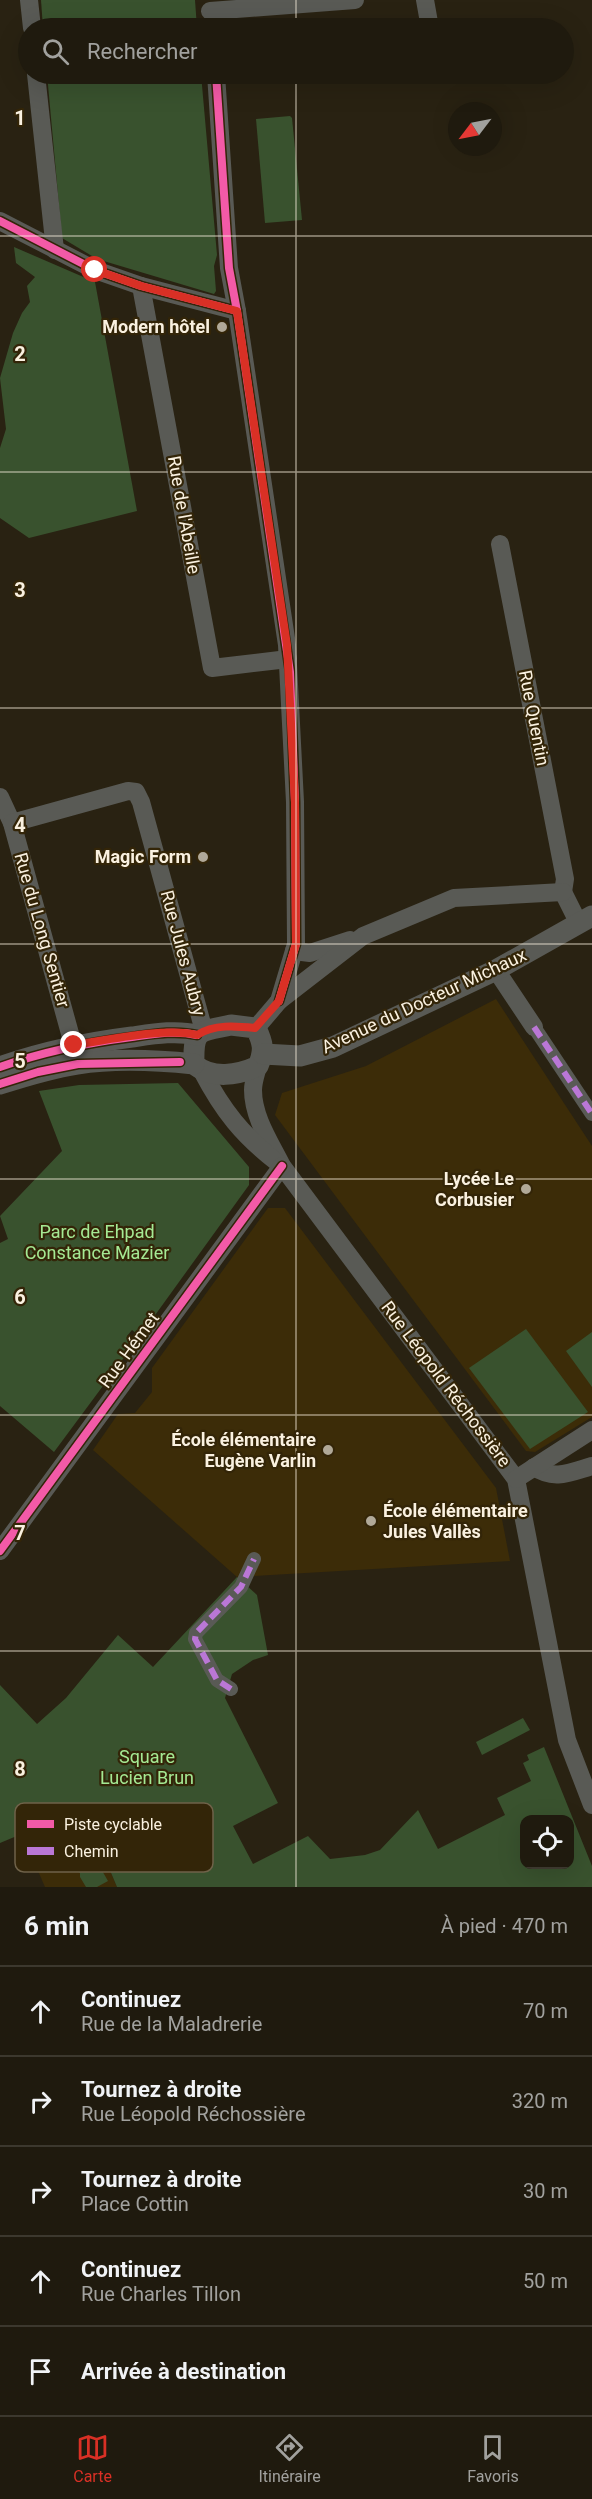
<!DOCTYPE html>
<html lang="fr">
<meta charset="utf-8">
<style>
body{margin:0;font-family:Roboto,sans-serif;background:#2c271c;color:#f1f3f6}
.controls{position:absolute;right:18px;bottom:18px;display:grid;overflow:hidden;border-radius:12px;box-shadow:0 6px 24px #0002}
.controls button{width:54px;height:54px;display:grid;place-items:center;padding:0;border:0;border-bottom:2px solid #3c382e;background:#1f1a0e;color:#f1f3f6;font:30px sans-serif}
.compass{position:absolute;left:448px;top:102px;width:54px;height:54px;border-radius:50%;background:#1f1a0e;box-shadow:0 6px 24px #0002;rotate:238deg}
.stop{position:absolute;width:18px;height:18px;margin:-14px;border:4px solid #d93025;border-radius:50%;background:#fff}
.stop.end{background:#d93025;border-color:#fff;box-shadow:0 2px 6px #0008}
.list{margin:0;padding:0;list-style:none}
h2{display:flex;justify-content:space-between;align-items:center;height:78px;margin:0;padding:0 24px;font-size:26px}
h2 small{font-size:20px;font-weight:400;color:#a1a19e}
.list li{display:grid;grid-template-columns:39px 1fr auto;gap:18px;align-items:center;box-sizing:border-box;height:90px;padding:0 24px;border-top:2px solid #3c382e}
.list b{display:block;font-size:22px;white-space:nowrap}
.list p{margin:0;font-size:20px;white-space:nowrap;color:#a1a19e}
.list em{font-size:20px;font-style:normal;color:#a1a19e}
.icon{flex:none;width:33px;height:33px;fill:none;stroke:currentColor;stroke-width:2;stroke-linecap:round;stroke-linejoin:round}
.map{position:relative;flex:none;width:592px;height:1887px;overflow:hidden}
.search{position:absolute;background:#1f1a0e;box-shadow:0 6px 24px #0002;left:18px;right:18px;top:18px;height:66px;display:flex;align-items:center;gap:15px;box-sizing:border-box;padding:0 21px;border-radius:33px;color:#a1a19e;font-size:22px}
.sheet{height:528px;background:#1f1a0e}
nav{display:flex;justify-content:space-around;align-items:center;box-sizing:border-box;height:84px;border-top:2px solid #3c382e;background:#1f1a0e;font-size:16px;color:#a1a19e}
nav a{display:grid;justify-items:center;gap:3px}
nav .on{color:#d93025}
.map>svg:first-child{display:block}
.built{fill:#3c2c08}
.green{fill:#39522e;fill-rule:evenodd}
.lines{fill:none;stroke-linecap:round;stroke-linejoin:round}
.pedestrian{stroke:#595a55;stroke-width:14}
.minor{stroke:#595a55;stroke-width:18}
.tertiary{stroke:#595a55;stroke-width:21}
.quiet{stroke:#ba77d6;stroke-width:6;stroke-dasharray:12 6;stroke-linecap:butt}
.cycleway-casing{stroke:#332508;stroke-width:11}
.cycleway{stroke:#f35aa7;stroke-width:8}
.route{stroke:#d93025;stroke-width:8}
.grid{fill:none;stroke:#faf1e0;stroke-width:1.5;stroke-opacity:0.55}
.poi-dot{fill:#b1a998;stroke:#332508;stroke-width:2}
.labels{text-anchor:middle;stroke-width:4.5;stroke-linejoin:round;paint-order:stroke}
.poi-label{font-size:18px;font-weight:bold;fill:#faf1e0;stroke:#332508;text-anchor:end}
.street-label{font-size:18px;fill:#faf1e0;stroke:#332508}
.park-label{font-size:18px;fill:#a5e993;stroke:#332508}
.key{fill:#332508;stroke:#6f6249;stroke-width:1.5}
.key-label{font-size:16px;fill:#faf1e0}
.grid-label{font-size:20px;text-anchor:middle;font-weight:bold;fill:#faf1e0;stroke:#332508;stroke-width:4.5;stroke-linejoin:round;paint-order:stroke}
</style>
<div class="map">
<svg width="592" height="1887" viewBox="0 0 592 1887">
<rect width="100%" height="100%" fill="#292212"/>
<g class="built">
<path d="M496,999L592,1146V1417L535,1452L526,1451L275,1115L282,1093L366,1066Z"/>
<path d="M268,1208H285L496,1488L510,1561L237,1577L93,1450L118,1414L135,1413L152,1392V1368Z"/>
<path d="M55,1820L109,1868L117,1887H45L22,1834Z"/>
</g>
<g class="green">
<path d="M41,0H195L197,28H43Z"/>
<path d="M47,74H201L217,255L214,266L216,291L214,294L97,259L62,238Z"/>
<path d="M290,116L292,118L302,220L265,223L256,119Z"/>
<path d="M14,247L95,282L137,511L29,538L0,518V448L6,429L0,378L13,333L22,313L30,302L27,286L35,277L16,263Z"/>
<path d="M178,1083L249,1167V1185L140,1336L132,1330L127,1336L134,1344L54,1452L0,1406V1243L8,1239L0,1216L62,1151L39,1091L79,1085Z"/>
<path d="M526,1329L588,1412L530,1449L469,1368Z"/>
<path d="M592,1332V1387L566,1351Z"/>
<path d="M237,1577L257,1595L268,1655L253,1660L232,1674L225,1698L278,1803L233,1826L253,1864L308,1836L330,1859L365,1855L380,1850L418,1810L438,1849L505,1815L497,1798L531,1781L523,1763L529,1760L527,1755L544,1747L592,1866V1887H117L109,1868L55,1820L0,1843V1685L37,1724L66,1698L118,1635L153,1667ZM524,1820H570V1864H524Z"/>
<path d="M523,1718L530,1730L482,1755L476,1742Z"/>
<path d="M75,1860L100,1867L108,1881L97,1887H86L80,1877V1873L71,1868Z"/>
</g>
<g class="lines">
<g class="pedestrian">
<path d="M534,1027L592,1114"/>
<path d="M231,1689L217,1680L195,1639L196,1633L241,1587L254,1559"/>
</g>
<g class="minor">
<path d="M29,0L32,28"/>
<path d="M425,0L430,28"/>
<path d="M210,11L355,0"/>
<path d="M36,74L55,250"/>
<path d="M216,74L229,268L237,311L287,645L295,802L296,944L279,1001L256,1028"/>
<path d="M0,221L95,270L141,286L237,311"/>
<path d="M141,286L212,668L288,659"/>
<path d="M500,544L565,879L563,892"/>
<path d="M0,797L12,823L77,1059"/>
<path d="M12,823L128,791L136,792L141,802L204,1031"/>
<path d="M563,892L579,924"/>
<path d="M294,951L310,953L350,940"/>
<path d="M496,970L534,1027"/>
<path d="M279,1001L363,936L454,898L563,892"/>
<path d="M258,1066C256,1074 253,1082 253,1090C253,1117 270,1142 282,1166L516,1479L567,1740L592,1805"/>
<path d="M202,1071C223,1111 242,1135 278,1163"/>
<path d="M534,1467C554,1481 571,1472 592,1466"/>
<path d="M516,1479L592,1430"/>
<path d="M0,1551L282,1166"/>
</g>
<g class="tertiary">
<path d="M231,1025L256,1028C263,1043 265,1050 258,1066C238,1075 212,1080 194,1064C193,1028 199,1032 231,1025Z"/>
<path d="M263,1054L300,1056L333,1047L496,970L592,916"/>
<path d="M0,1067C45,1051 85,1043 132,1037C153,1034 176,1030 197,1035"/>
<path d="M0,1084C25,1076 51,1068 77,1064C115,1058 156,1060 194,1064"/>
</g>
<g class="quiet">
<path d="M534,1027L592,1114"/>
<path d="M231,1689L217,1680L195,1639L196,1633L241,1587L254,1559"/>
</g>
<defs>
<g id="cycleway">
<path d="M216,74L229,268L237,311L290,672L295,802L296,944L279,1001"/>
<path d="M0,221L95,270L141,286L237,311"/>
<path d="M0,1067C45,1051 85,1043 132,1037C153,1034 176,1030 197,1035"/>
<path d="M0,1084L38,1072L78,1064L180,1062"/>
<path d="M0,1551L282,1166"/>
</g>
</defs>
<use href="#cycleway" class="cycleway-casing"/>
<use href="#cycleway" class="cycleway"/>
</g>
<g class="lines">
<path class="route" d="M74,1045C107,1040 166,1027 197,1035C214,1024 236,1026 255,1028L279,1001L296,944L295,802L287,645L237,311L141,286L95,270"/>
</g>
<path class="grid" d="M296,0V28M296,74V1887M0,236H592M0,472H592M0,708H592M0,944H592M0,1179H592M0,1415H592M0,1651H592"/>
<g class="poi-dot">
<circle cx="222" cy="327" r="6"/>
<circle cx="203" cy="857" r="6"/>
<circle cx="526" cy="1189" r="6"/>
<circle cx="328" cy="1450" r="6"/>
<circle cx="371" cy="1521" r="6"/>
</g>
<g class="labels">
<g class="poi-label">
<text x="210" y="333">Modern hôtel</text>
<text x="191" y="863">Magic Form</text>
<text x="514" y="1185">Lycée Le<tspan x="514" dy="21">Corbusier</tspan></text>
<text x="316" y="1446">École élémentaire<tspan x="316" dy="21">Eugène Varlin</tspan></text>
<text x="383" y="1517" text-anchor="start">École élémentaire<tspan x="383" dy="21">Jules Vallès</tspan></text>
</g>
<g class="street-label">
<text transform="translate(184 515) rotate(80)" y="6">Rue de l'Abeille</text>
<text transform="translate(534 718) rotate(79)" y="6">Rue Quentin</text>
<text transform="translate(42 930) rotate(74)" y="6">Rue du Long Sentier</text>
<text transform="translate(183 953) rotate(75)" y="6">Rue Jules Aubry</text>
<text transform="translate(424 1001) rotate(-25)" y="6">Avenue du Docteur Michaux</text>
<text transform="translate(129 1350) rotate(-54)" y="6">Rue Hémet</text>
<text transform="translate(446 1384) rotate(53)" y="6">Rue Léopold Réchossière</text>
</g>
<g class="park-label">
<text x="97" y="1238">Parc de Ehpad<tspan x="97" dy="21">Constance Mazier</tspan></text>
<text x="147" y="1763">Square<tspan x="147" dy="21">Lucien Brun</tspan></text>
</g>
</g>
<rect x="15" y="1803" width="198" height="69" rx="9" class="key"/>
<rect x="27" y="1820" width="27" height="8" fill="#f35aa7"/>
<rect x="27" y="1847" width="27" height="8" fill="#ba77d6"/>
<g class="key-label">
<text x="64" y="1830">Piste cyclable</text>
<text x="64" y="1857">Chemin</text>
</g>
<g class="grid-label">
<text x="20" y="125">1</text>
<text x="20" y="361">2</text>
<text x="20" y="597">3</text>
<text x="20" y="832">4</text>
<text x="20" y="1068">5</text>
<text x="20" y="1304">6</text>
<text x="20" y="1540">7</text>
<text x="20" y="1776">8</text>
</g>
</svg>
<div class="controls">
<button><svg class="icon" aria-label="locate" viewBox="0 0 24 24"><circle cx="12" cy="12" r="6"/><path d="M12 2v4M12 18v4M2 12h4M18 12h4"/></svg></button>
</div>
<svg class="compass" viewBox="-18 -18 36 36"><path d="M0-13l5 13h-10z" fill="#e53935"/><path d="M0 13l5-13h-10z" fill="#a1a19e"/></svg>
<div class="stop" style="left:95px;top:270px"></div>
<div class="stop end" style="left:74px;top:1045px"></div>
<div class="search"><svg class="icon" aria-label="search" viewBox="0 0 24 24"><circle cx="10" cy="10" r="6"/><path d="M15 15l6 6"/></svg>Rechercher</div>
</div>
<section class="sheet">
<h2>6 min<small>À pied · 470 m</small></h2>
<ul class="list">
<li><svg class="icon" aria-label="ahead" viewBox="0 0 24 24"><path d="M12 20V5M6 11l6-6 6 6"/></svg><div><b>Continuez</b><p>Rue de la Maladrerie</p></div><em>70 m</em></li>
<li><svg class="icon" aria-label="right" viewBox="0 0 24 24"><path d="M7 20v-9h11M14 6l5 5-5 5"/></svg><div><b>Tournez à droite</b><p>Rue Léopold Réchossière</p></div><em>320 m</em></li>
<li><svg class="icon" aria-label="right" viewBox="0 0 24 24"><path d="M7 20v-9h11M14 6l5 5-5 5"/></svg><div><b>Tournez à droite</b><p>Place Cottin</p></div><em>30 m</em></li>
<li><svg class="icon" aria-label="ahead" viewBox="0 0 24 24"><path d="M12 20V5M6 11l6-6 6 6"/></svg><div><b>Continuez</b><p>Rue Charles Tillon</p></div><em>50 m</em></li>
<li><svg class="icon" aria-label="arrive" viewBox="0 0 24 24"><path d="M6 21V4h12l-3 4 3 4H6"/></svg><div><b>Arrivée à destination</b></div></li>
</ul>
</section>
<nav>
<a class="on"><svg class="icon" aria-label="map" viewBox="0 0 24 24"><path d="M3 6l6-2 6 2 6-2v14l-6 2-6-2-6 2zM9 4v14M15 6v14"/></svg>Carte</a>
<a><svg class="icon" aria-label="directions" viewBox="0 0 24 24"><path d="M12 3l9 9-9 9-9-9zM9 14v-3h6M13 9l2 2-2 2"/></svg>Itinéraire</a>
<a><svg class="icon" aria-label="saved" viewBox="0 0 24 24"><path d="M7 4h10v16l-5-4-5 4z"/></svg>Favoris</a>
</nav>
